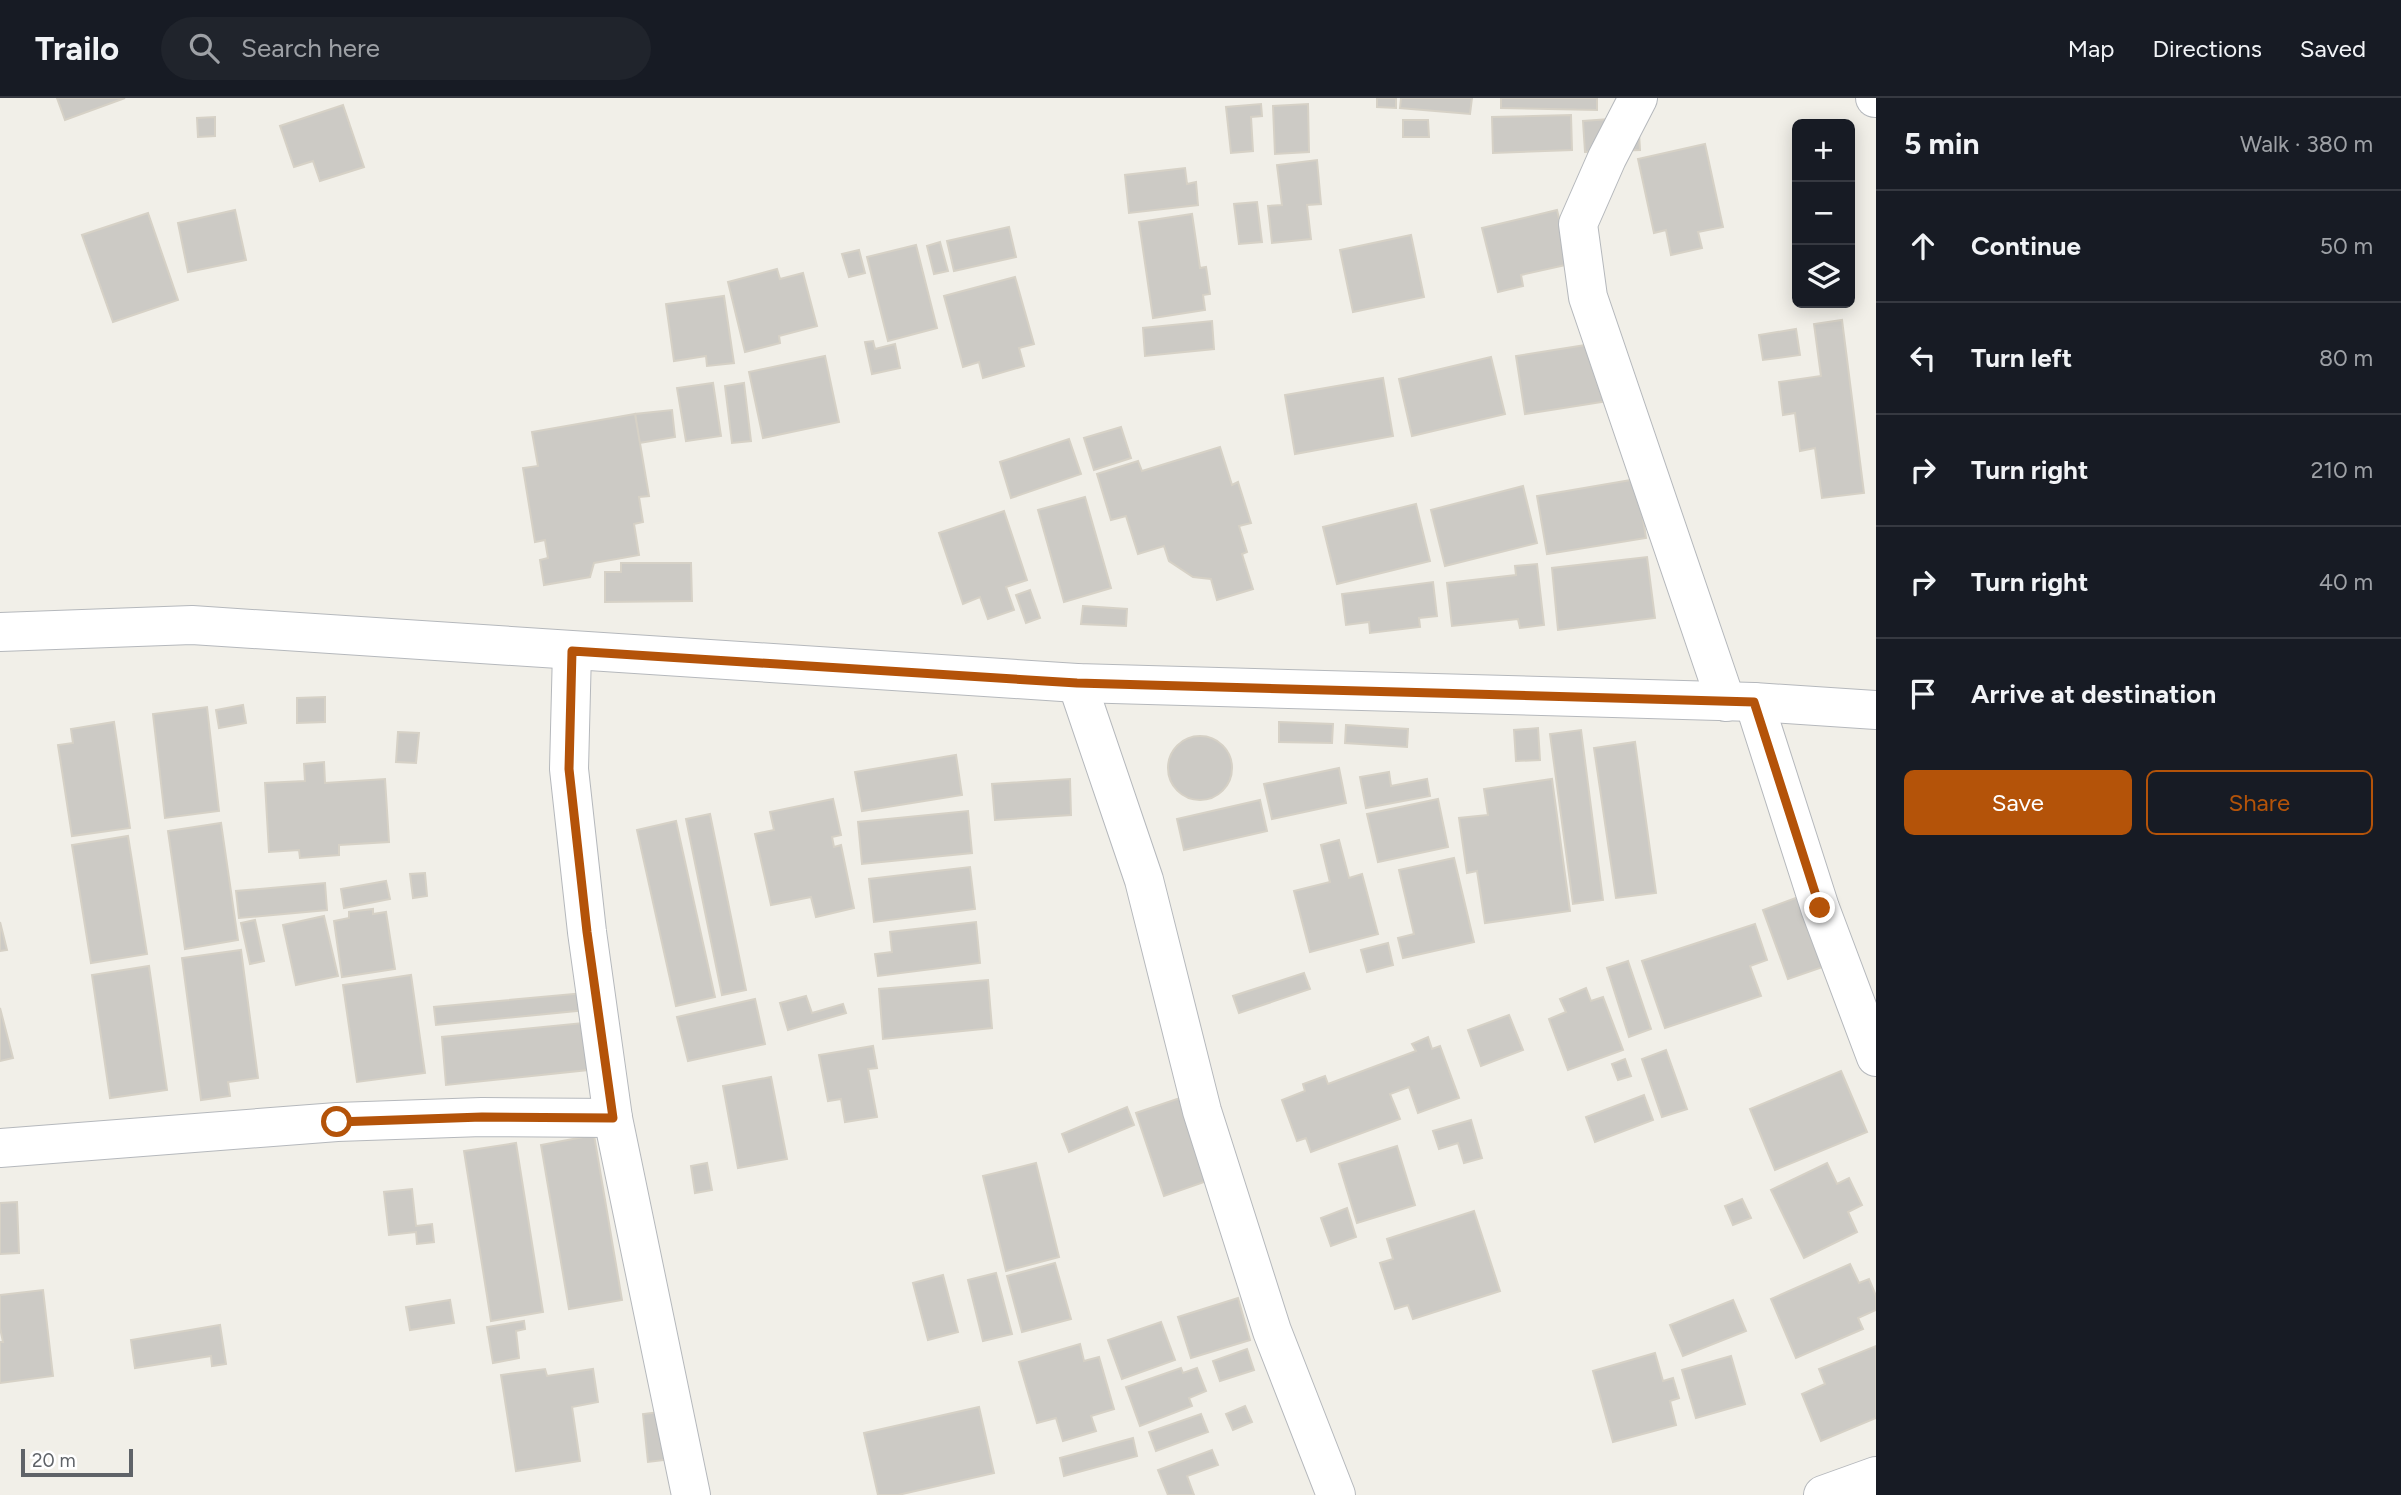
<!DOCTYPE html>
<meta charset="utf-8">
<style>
body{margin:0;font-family:Figtree,sans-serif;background:#20242c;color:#f1f3f6}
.controls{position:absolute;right:21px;top:21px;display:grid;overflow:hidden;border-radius:10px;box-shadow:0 4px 18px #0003}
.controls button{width:63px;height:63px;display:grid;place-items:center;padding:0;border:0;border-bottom:2px solid #363941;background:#171b24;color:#f1f3f6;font:35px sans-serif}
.scale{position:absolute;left:21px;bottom:18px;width:112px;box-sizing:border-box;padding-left:7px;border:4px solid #5f6368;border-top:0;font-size:19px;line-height:24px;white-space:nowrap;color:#5f6368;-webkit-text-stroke:5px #fff;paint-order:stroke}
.stop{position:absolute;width:21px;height:21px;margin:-16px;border:5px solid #b45309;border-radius:50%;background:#fff}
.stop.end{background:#b45309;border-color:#fff;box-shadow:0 2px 7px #0008}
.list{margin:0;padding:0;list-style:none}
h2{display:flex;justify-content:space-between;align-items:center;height:91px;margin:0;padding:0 28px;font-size:30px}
h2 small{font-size:23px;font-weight:400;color:#9ea1a6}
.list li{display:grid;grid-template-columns:46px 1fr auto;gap:21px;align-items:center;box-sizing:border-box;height:112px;padding:0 28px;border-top:2px solid #363941}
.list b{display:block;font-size:26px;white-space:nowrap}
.list em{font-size:23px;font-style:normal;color:#9ea1a6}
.actions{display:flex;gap:14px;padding:21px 28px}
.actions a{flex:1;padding:16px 0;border:2px solid #b45309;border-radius:10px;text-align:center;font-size:24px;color:#b45309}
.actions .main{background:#b45309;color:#fff}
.icon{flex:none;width:38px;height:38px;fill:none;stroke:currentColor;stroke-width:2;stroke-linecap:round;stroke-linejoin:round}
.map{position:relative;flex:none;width:1876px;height:1397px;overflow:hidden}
header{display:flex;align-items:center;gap:42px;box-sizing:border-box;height:98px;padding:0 35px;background:#171b24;border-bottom:2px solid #363941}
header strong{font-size:33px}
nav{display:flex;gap:38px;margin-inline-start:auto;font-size:24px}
.search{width:490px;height:63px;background:#20242c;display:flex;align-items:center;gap:18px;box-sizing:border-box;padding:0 24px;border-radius:38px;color:#9ea1a6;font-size:26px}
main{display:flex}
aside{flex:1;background:#171b24}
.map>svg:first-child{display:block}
.building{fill:#cccac5;stroke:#d6d1c6;stroke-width:2}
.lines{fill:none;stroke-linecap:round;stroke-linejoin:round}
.street-casing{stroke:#b5b8bc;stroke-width:40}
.street{stroke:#fff;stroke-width:38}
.route{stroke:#b45309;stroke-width:9}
</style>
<header>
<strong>Trailo</strong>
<div class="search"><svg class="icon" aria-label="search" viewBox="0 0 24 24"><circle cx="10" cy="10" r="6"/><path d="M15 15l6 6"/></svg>Search here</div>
<nav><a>Map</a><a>Directions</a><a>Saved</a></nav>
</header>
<main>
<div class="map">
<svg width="1876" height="1397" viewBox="0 0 1876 1397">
<rect width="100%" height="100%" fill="#f1efe8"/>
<g class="building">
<path d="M57,0H125L65,22Z"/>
<path d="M1377,0H1396V10L1377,9Z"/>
<path d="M1401,0H1472L1470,16L1400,10Z"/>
<path d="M1501,0H1597V12L1501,10Z"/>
<path d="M1261,6L1262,18L1251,19L1253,53L1231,55L1226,9Z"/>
<path d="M1308,6L1309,54L1275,56L1273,8Z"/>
<path d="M343,7L364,69L320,83L313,63L294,69L280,28Z"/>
<path d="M1571,17L1572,52L1493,55L1492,19Z"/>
<path d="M215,19V38L198,39L197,20Z"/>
<path d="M1638,19L1640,52L1585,54L1583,23Z"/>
<path d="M1403,22H1428L1429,39H1403Z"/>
<path d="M1705,46L1723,129L1698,134L1702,150L1671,157L1666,132L1654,135L1638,61Z"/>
<path d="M1317,62L1321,106L1307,107L1311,141L1272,145L1268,108L1282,107L1277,67Z"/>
<path d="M1185,70L1187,86L1196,84L1198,107L1129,115L1125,77Z"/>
<path d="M1257,104L1262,144L1239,146L1234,106Z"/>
<path d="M235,112L246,162L188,174L178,125Z"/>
<path d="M1557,112L1570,166L1521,177L1523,188L1498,194L1482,130Z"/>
<path d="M148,115L178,202L113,224L82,137Z"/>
<path d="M1192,116L1200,170L1206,169L1210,196L1203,197L1205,212L1153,220L1139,124Z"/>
<path d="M1009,129L1016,159L954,173L947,143Z"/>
<path d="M1411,137L1424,199L1353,214L1340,152Z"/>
<path d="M940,144L948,173L934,176L927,148Z"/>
<path d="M916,147L937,230L888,243L867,159Z"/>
<path d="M859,152L865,175L849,179L842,156Z"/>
<path d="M777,171L780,181L803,175L817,228L779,238L780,245L745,254L728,184Z"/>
<path d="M1015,179L1034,246L1019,250L1024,268L983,280L979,264L963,269L944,198Z"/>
<path d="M724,198L734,265L707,268L706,258L674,263L666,206Z"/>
<path d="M1842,222L1864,395L1822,400L1815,350L1800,353L1795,315L1783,317L1779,284L1821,278L1814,226Z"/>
<path d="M1212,223L1214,251L1145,258L1143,230Z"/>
<path d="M1796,231L1800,257L1763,262L1759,237Z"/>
<path d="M873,243L875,251L895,246L900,270L872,276L865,244Z"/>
<path d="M1611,243L1621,301L1525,316L1516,258Z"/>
<path d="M825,258L839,324L763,340L749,274Z"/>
<path d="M1491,259L1505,316L1412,338L1399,281Z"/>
<path d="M1383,280L1393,338L1295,356L1285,297Z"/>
<path d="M713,285L721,338L686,343L677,290Z"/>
<path d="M744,285L751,343L732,345L725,288Z"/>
<path d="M672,312L675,339L639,345L635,316Z"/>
<path d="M635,316L649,398L639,399L643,424L634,426L639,457L594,465L590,479L544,487L540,462L548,460L545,442L535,444L523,370L538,368L532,334Z"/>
<path d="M1121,329L1131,360L1094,372L1084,340Z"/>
<path d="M1069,341L1081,376L1011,400L1000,364Z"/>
<path d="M1220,349L1232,387L1238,384L1251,425L1239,428L1247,454L1242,456L1253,491L1217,502L1211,481L1193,479L1169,463L1164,448L1138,456L1126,418L1111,422L1097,376L1138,363L1142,373Z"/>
<path d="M1637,381L1646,440L1547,456L1537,398Z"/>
<path d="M1523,388L1537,445L1445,468L1431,412Z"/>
<path d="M1085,399L1111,490L1064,504L1038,412Z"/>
<path d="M1416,406L1430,463L1337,486L1323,429Z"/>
<path d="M1004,413L1027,482L1006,489L1014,512L988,521L980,499L963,506L939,435Z"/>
<path d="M1647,459L1655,520L1558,532L1552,470Z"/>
<path d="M621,465H691L692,503L605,504V474H621Z"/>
<path d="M1537,466L1544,527L1520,530L1518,521L1452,528L1447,485L1516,477L1515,468Z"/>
<path d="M1433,484L1437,518L1419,520L1420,529L1370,535L1369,524L1346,527L1342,496Z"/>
<path d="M1030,492L1040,520L1026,525L1016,497Z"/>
<path d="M1083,508L1127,511L1126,528L1081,526Z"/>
<path d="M325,599V624L297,625V600Z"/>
<path d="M243,607L246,625L219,630L216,612Z"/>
<path d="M207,609L219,713L165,720L153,616Z"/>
<path d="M114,624L130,730L72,738L58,647L73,645L71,631Z"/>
<path d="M1279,624L1333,626L1332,645L1279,644Z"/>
<path d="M1346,627L1408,631L1407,649L1345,645Z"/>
<path d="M1538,630L1540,662L1516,663L1514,632Z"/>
<path d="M1581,632L1603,802L1573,806L1550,636Z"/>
<path d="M398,634L419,635L416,665L396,664Z"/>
<circle cx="1200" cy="670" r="32"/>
<path d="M1635,644L1656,795L1616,800L1594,650Z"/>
<path d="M956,657L962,697L862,713L855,674Z"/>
<path d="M324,664L325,685L385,681L389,744L339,747V757L300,760L299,752L269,754L265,685L305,683L304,666Z"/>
<path d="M1339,670L1346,705L1272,721L1264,686Z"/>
<path d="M1389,674L1391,688L1427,681L1430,698L1366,710L1360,679Z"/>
<path d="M1070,681L1071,717L995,722L992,686Z"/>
<path d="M1552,681L1570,813L1485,825L1477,773L1467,775L1459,720L1488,717L1484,691Z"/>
<path d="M833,701L841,737L832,739L834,749L841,747L854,810L816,819L811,799L771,807L755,736L774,732L770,714Z"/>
<path d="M1438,701L1448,749L1378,764L1367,716Z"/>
<path d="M1260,702L1267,733L1184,752L1177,721Z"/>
<path d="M968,713L972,755L862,766L858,724Z"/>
<path d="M710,716L746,892L722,897L686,721Z"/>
<path d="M676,723L715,899L676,908L637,732Z"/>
<path d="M221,725L238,842L185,851L168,733Z"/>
<path d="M128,738L147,856L91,865L72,747Z"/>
<path d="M1339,742L1349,780L1362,776L1378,836L1310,854L1294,793L1330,784L1321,747Z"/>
<path d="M1454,760L1474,844L1403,860L1398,840L1414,836L1399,772Z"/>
<path d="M970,769L975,811L874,824L869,781Z"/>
<path d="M425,775L427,798L413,800L410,776Z"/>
<path d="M386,783L390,801L344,810L341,791Z"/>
<path d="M325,785L327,812L239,820L236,793Z"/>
<path d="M1820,791L1846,861L1788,881L1763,812Z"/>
<path d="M373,811V816L386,814L395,871L342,879L334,823L349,820V814Z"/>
<path d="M324,818L338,878L296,887L283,827Z"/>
<path d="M255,822L264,863L250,866L241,825Z"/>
<path d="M0,824L7,852L0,853Z"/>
<path d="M976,824L980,865L878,878L875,856L892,854L890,834Z"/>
<path d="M1755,826L1767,862L1750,868L1761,898L1665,930L1642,863Z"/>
<path d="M1388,845L1393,867L1367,874L1361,852Z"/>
<path d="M241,852L258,980L228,984L230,998L201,1002L182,860Z"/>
<path d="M1628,863L1651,931L1629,939L1607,870Z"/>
<path d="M149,868L167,992L110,1000L92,877Z"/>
<path d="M1304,875L1310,891L1239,915L1233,898Z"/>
<path d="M411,877L425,975L357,984L343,887Z"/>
<path d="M988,882L992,930L883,941L879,891Z"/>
<path d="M1586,890L1591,903L1603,899L1623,952L1568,972L1549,921L1566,914L1560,901Z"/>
<path d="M584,895L586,912L436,927L434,909Z"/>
<path d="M806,898L812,915L843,906L846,915L788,932L780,905Z"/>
<path d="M755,901L765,946L688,963L677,919Z"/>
<path d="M0,910L13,960L0,963Z"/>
<path d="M1509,917L1523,952L1481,968L1468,932Z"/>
<path d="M603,923L607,970L446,987L442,939Z"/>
<path d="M1428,939L1432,951L1440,948L1459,1000L1418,1015L1409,989L1390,996L1400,1021L1311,1054L1306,1040L1297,1043L1282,1002L1305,993L1303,986L1325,978L1328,986L1416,953L1412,946Z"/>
<path d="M873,948L877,970L868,971L877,1019L845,1024L841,1001L828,1003L819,957Z"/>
<path d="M1666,952L1687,1011L1662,1019L1642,961Z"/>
<path d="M1625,961L1631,978L1618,982L1612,966Z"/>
<path d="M1841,973L1867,1034L1775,1072L1750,1011Z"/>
<path d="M771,979L787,1061L738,1070L723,988Z"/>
<path d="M1644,997L1653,1022L1595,1044L1586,1019Z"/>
<path d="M1183,999L1210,1082L1164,1098L1136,1015Z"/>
<path d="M1127,1009L1134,1027L1069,1054L1062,1036Z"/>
<path d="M1471,1022L1482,1060L1464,1065L1458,1045L1439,1051L1433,1033Z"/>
<path d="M594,1037L622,1202L569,1211L541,1047Z"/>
<path d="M516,1045L543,1214L491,1223L464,1053Z"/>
<path d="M1397,1048L1415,1107L1357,1125L1339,1066Z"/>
<path d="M707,1065L712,1092L695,1095L691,1068Z"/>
<path d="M1036,1065L1059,1159L1006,1173L983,1078Z"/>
<path d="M1827,1065L1837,1086L1849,1080L1862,1107L1848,1114L1857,1134L1804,1160L1771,1092Z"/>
<path d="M412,1091L416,1128L432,1126L434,1144L417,1146L416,1134L389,1137L384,1094Z"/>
<path d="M1742,1101L1751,1120L1733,1127L1725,1108Z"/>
<path d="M17,1104L19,1155L0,1156V1105Z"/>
<path d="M1347,1110L1356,1139L1331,1148L1321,1120Z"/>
<path d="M1474,1113L1500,1193L1413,1221L1408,1207L1395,1211L1380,1165L1393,1161L1387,1141Z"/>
<path d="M1055,1165L1071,1221L1022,1234L1007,1178Z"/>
<path d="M1850,1166L1859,1185L1869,1181L1876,1198V1212L1858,1220L1863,1231L1796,1260L1771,1201Z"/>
<path d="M996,1175L1012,1236L983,1243L968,1182Z"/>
<path d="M943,1177L958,1234L928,1242L913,1185Z"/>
<path d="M43,1192L53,1278L0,1285V1244H3L0,1230V1197Z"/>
<path d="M1238,1200L1250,1242L1191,1260L1178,1219Z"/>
<path d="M450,1202L454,1225L410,1232L406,1209Z"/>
<path d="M1733,1202L1746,1233L1683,1258L1670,1227Z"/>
<path d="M524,1223L525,1231L516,1233L519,1260L493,1265L487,1229Z"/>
<path d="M1161,1224L1175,1262L1122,1281L1108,1242Z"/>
<path d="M220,1227L226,1266L212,1268L211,1258L135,1270L131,1242Z"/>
<path d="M1080,1246L1084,1263L1099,1259L1114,1311L1091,1318L1096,1333L1063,1343L1056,1320L1037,1325L1019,1264Z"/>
<path d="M1876,1248V1320L1821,1343L1802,1296L1825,1286L1819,1271Z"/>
<path d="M1247,1251L1254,1272L1220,1283L1213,1263Z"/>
<path d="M1655,1255L1663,1283L1673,1280L1679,1300L1670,1303L1676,1327L1613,1344L1593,1273Z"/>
<path d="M1731,1258L1745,1306L1696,1320L1682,1272Z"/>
<path d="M1181,1270L1183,1275L1197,1270L1206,1293L1189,1300L1192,1308L1140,1328L1126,1289Z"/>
<path d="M545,1271L547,1278L593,1271L598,1304L572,1309L580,1363L516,1373L501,1277Z"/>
<path d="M1245,1308L1252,1324L1233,1332L1226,1316Z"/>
<path d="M979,1309L994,1375L898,1397H878L864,1335Z"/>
<path d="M667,1313L673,1361L648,1364L643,1316Z"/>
<path d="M1201,1316L1208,1334L1156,1353L1149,1334Z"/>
<path d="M1133,1340L1137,1358L1064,1378L1060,1360Z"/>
<path d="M1212,1352L1218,1367L1187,1378L1194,1397H1168L1158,1372Z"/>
</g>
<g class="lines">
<defs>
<g id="street">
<path d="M1638,0L1607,60L1578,126L1588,199L1726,604"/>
<path d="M1875,0H1876"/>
<path d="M0,534L192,527L1077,585L1754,604L1876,612"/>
<path d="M572,553L569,671L587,834L613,1020L691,1397"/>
<path d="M1077,585L1144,782L1202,1013L1272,1233L1336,1397"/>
<path d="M1754,604L1820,810L1876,959"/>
<path d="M0,1050L337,1024L482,1019L613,1020"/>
<path d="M1823,1397L1876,1378"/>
</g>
</defs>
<use href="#street" class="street-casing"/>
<use href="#street" class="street"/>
</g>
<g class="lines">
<path class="route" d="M337,1024L482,1019L613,1020L587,834L569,671L572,553L1077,585L1754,604L1820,810"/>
</g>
</svg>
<div class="controls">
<button>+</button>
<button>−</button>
<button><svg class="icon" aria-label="layers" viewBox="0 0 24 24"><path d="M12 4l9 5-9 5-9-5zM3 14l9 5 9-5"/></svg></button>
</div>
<div class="scale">20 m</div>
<div class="stop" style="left:337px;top:1024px"></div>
<div class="stop end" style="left:1820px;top:810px"></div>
</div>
<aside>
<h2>5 min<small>Walk · 380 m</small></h2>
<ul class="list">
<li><svg class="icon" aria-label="ahead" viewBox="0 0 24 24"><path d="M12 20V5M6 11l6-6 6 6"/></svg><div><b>Continue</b></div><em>50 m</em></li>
<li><svg class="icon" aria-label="left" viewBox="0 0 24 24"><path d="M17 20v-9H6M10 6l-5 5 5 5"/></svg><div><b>Turn left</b></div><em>80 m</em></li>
<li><svg class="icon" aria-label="right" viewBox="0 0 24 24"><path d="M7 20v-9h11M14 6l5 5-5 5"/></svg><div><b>Turn right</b></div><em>210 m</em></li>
<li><svg class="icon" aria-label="right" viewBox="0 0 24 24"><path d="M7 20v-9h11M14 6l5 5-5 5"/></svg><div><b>Turn right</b></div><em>40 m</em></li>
<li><svg class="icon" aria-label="arrive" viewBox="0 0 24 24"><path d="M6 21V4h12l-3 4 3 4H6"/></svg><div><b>Arrive at destination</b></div></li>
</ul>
<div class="actions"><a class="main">Save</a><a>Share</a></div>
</aside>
</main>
